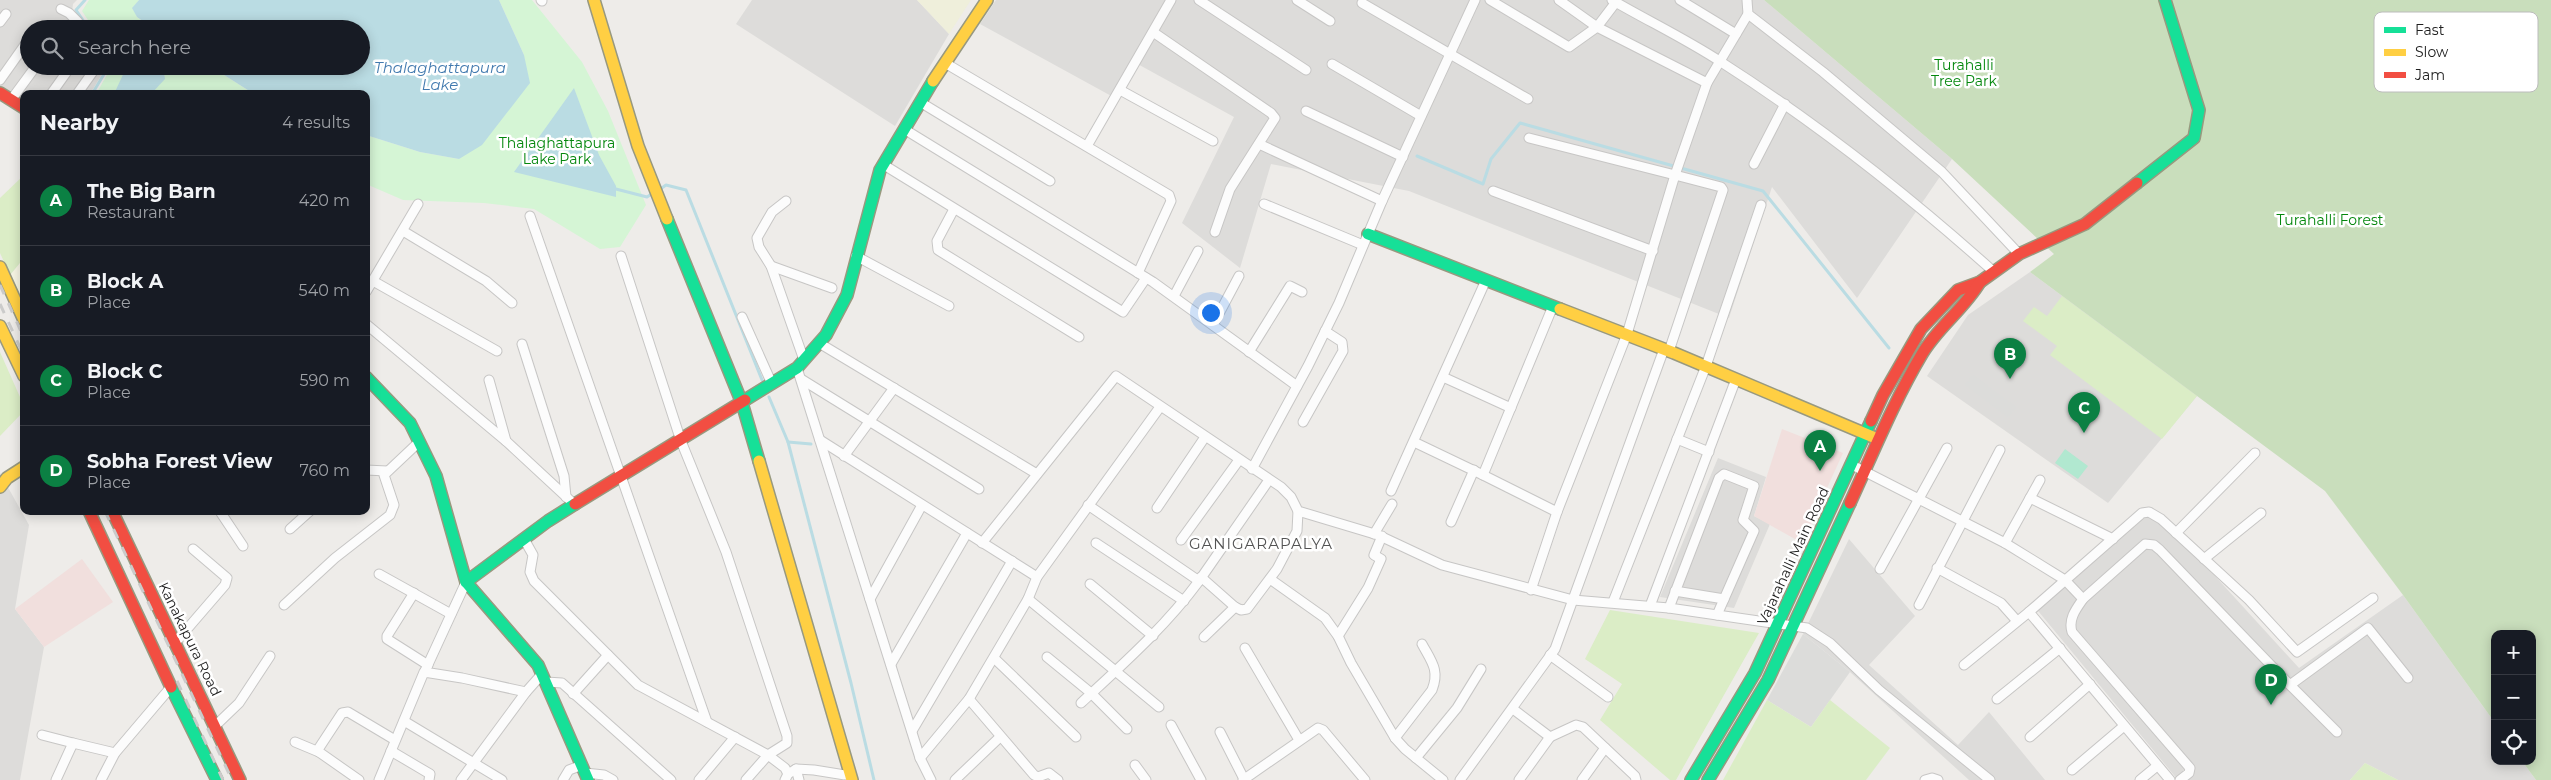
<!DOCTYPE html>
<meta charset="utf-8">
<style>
body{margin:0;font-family:Montserrat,sans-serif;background:#20242c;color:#f1f3f6}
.controls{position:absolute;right:15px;bottom:15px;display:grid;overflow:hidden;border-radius:10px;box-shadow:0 2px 12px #0003}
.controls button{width:45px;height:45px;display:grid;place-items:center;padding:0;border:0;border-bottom:1px solid #363941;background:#171b24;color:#f1f3f6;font:25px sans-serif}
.you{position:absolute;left:1210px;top:312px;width:18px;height:18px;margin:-12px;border:4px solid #fff;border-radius:50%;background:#1a73e8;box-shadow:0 0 0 8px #1a73e833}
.badge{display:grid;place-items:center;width:32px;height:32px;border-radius:50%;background:#0b8043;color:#fff;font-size:16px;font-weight:700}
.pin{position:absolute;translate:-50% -41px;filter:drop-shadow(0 1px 2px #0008)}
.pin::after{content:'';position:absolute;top:26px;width:18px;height:15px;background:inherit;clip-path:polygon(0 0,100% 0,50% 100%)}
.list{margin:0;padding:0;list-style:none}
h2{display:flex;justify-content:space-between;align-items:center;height:65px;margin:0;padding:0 20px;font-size:21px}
h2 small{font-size:16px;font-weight:400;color:#9ea1a6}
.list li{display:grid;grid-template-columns:32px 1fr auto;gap:15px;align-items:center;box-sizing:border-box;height:90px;padding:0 20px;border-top:1px solid #363941}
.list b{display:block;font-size:19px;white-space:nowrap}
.list p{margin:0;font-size:16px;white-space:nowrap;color:#9ea1a6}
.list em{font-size:16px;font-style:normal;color:#9ea1a6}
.icon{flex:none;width:28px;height:28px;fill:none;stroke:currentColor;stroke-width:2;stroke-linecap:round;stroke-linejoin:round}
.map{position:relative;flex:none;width:2551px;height:780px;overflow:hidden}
.search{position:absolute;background:#171b24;box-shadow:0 2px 12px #0003;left:20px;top:20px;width:350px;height:55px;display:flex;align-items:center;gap:12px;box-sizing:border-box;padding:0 18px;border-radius:28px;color:#9ea1a6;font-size:19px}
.panel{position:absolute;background:#171b24;box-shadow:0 2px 12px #0003;left:20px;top:90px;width:350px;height:425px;border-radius:10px}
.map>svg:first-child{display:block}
.residential{fill:#dddcda}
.commercial{fill:#f1dfdd}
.education{fill:#f7f6e5}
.religious{fill:#dcdcda}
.farmland{fill:#efefdb}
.grass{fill:#dbedc6}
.forest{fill:#c9debc}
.park{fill:#d5f5d5}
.pitch{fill:#b1e8d0}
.water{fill:#badce3}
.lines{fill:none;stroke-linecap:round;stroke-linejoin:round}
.stream{stroke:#badce3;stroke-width:3}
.street-casing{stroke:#c7c6c5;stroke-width:11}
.fast-casing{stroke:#98997f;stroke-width:14}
.slow-casing{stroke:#98997f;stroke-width:14}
.jam-casing{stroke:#98997f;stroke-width:14}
.street{stroke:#fcfcfc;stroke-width:9}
.fast{stroke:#16e098;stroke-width:11}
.slow{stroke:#ffcf43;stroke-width:11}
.jam{stroke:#f24e42;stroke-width:11}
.rail{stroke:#cbcbca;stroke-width:3;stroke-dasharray:10 10;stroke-linecap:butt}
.labels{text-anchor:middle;stroke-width:5;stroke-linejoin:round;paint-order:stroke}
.park-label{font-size:14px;fill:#04870d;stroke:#fff}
.street-label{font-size:14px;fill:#202020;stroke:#fff}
.water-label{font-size:15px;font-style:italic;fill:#427aaf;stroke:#fff}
.neighbourhood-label{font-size:15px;letter-spacing:1px;fill:#535353;stroke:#fff}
.key{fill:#fff;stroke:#bcbcbc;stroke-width:1}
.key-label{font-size:14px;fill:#202020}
</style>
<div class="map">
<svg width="2551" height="780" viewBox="0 0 2551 780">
<rect width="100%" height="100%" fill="#eeece9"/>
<g class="residential">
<path d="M0,0H77L73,4L72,12L85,29H29V66H107L90,94H24V101L0,88Z"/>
<path d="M752,0H917L949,34L895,126L736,24Z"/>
<path d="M996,0H1764L1952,159L1857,298L1772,187L1729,318L1409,191L1271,164L1240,268L1182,223L1234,117L1134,62L1115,98L980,24Z"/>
<path d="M2030,272L2197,396L2108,503L1927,376L1968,315Z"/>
<path d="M1718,458L1766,477L1754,516L1770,524L1734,608L1660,597Z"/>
<path d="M0,473L29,525L15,609L44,647L20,780H0Z"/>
<path d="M2152,507L2299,668L2403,595L2495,723V761H2522L2536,780H2398L2365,763L2350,780H2178L2034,606Z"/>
<path d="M1849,539L1915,616L1869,665L1958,745L1989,712L2045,780H1969L1850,672L1803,634Z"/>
</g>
<g class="commercial">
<path d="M1782,429L1843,453L1802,543L1754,516Z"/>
<path d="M82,559L113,602L44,647L15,609Z"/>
</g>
<path class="education" d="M24,258V304L10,275Z"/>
<g class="religious">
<path d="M1973,375L2016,407L2008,417L1965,385Z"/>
<path d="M1803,634L1850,672L1811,727L1767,700Z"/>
</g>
<path class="farmland" d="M917,0H971L949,34Z"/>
<g class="grass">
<path d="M24,175V258L10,275L0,253V198Z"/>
<path d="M2062,296L2197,396L2162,439L2050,355L2057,346L2023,321L2034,307L2047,316Z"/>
<path d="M0,352L24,406V411L0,436Z"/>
<path d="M1610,610L1759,633L1676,780H1670L1600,720L1622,684L1585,659Z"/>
<path d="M1767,700L1811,727L1830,700L1890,748L1866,780H1723Z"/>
<path d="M2365,763L2398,780H2350Z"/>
</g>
<path class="forest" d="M1764,0H2551V780H2536L2522,761H2532V634H2495V723L2403,595L2325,491L2030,272L2054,254L1952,159Z"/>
<g class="park">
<path d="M89,0H139L133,8L137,17L154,29H94L82,11Z"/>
<path d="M499,0H532L582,62L608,111L646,205L620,247L600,249L534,209L484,203L403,200L366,184V135L420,152L459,159L524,55Z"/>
<path d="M112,66H210L254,94H205L199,90L196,94H96Z"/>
</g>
<path class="pitch" d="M2065,449L2088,466L2078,479L2055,463Z"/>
<g class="water">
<path d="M139,0H499L524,55L530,83L482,145L459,159L420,152L366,135V94H254L210,66H361V29H154L137,17L132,8Z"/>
<path d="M127,66H158L164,73L165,79L151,94H114Z"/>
<path d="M574,88L599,155L616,186V197L514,172Z"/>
</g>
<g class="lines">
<g class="stream">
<path d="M85,0L76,10L89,29"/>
<path d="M92,94L109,66"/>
<path d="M1417,156L1483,184L1491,159L1520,123L1763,191L1889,348"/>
<path d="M612,188L647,197L653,193"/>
<path d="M659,190L666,185L686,190L762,380"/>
<path d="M769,397L788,442L851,683L874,780"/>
<path d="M788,442L811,444"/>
</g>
<defs>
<g id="street">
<path d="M541,0L542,1"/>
<path d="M1199,0L1306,70"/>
<path d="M1297,0L1330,21"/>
<path d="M1490,0L1569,47L1597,27L1707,83L1748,14"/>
<path d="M1559,0L1597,27L1616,2"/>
<path d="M1612,0C1648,21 1686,39 1721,62C1818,124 1908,195 1994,272"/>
<path d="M1680,0L1736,34"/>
<path d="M1747,0L1748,14L1823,72L1942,172L2019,254"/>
<path d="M1362,3L1528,99"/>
<path d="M61,9L69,13L78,22L77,29"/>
<path d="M0,22L6,14"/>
<path d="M1153,32L1271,113L1275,118L1230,189L1215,232"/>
<path d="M945,63L1169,195L1171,201L1138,273"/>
<path d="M1332,64L1421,116"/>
<path d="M0,80L29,39"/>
<path d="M1120,90L1213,141"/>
<path d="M51,94L71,66"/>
<path d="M77,94L97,66"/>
<path d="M11,100L36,66"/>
<path d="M920,102L1050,181"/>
<path d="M1306,111L1403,157"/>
<path d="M904,129L1153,282L1297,386"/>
<path d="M1529,138L1675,175L1707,83"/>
<path d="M1259,144L1382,201"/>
<path d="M1087,146L1171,0"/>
<path d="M1754,164L1785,104"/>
<path d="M884,165L1123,312L1146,278"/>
<path d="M1493,191L1653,251"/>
<path d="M786,201L772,212L757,238L759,247L771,266L804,360"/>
<path d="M1264,204L1363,245"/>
<path d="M954,209L937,241L938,250L1079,337"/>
<path d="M530,216L707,722"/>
<path d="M403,231L486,281L512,303"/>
<path d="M621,256L681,441L726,552L787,736V743L768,755L746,780"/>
<path d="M856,256L949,306"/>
<path d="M771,266L832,288"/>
<path d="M373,281L497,351"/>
<path d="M366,292L418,204"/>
<path d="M1174,296L1198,251"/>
<path d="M1553,306L1483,475L1557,512L1627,334L1675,175L1721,187L1723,190L1669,351"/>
<path d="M742,317L772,384"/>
<path d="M366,324L506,441L574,504"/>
<path d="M1213,325L1239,276"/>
<path d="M819,343L1037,474"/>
<path d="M522,344L564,476L566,497"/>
<path d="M1249,352L1290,286L1302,292"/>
<path d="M797,368L920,758L931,780"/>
<path d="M1443,377L1511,408"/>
<path d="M801,379L979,489"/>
<path d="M489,380L506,441"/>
<path d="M1303,422L1343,351L1342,342L1325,331"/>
<path d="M1677,439L1709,452"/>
<path d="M820,440L1037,577"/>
<path d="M1414,442L1483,475"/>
<path d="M844,456L894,388"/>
<path d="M1852,465L2005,543L2065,580L2083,599"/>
<path d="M1252,469L1308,366L1339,303L1382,201L1475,0"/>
<path d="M366,470L387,471"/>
<path d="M1391,491L1486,280"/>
<path d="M2030,498L2113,539"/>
<path d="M1088,505L1199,581L1269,480"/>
<path d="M1157,508L1205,437"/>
<path d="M222,511L221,513L243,546"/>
<path d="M1451,522L1474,470"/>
<path d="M290,529L310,511"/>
<path d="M2176,533L2255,453"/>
<path d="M1374,534L1392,504"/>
<path d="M524,539L533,555L530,572L534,581L638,685L768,755L785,768L788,774"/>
<path d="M1181,540L1239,460"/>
<path d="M982,543L1116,376L1281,487L1291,497L1298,511L1378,535L1442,565L1573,600L1669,608L1807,628L1830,643L1879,690L1990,780"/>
<path d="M1096,543L1184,601"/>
<path d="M2005,543L2040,480"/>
<path d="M2204,559L2261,513"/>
<path d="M1937,568L2001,603L2017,621"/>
<path d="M1880,569L1947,448"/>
<path d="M379,574L451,614"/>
<path d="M1201,577L1235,607L1241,610L1247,609L1277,569L1297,531L1298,511"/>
<path d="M1270,579L1325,618L1338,636L1351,663L1395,738L1405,749L1443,780"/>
<path d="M1090,584L1153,636"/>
<path d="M1531,590L1557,512"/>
<path d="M1675,591L1724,599"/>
<path d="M414,593L387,636V639L428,665"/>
<path d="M870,599L922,505"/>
<path d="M1028,599L1159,707"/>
<path d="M1613,602L1706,366L1761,205"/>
<path d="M284,605L335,558L390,515L394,505L384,475L419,442"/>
<path d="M1919,605L2000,450"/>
<path d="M1650,606L1736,379"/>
<path d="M1669,608L1719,478L1724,474L1754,486L1743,520L1754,531L1717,615"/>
<path d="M1338,636L1368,588L1381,559L1374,555L1382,536"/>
<path d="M1204,637L1235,607"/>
<path d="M175,643L225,585L227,578L193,549"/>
<path d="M1245,648L1299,740"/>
<path d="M1550,655L1608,697"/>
<path d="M1047,657L1091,693L1127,729"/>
<path d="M994,658L1076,737"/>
<path d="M891,664L967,533"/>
<path d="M1964,665L2029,612"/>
<path d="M425,671L466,582"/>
<path d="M546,682L562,683L671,780"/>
<path d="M2290,685L2337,732"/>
<path d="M573,694L608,655"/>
<path d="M969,699L1034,775L1038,777L1049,773L1058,780"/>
<path d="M1997,699L2060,648"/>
<path d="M1081,703C1123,664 1165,627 1199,581"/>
<path d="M1513,709L1550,737L1576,725L1583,727L1635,776L1636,780"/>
<path d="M404,721L502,780"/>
<path d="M1171,725L1201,780"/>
<path d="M215,726L239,703L270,656"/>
<path d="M912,731L1012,561"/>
<path d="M1220,732L1244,779"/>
<path d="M42,735L73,743"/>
<path d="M2030,737L2090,684"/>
<path d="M1395,738L1432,690C1440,670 1431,661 1422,644"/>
<path d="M295,742L319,752"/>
<path d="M391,751L430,774L429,780"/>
<path d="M920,758L969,699L1028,599L1037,577L1160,407"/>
<path d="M1416,758L1457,708L1481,669"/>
<path d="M1135,765L1146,780"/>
<path d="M796,769L799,780"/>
<path d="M2072,770L2124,726"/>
<path d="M585,773L604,775L613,780"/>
<path d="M56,780L73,743L115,753"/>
<path d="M101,780L115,753L171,687"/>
<path d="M359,780L319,752V748L342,713L348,712L395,740"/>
<path d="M379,780L424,672L462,678L526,692"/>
<path d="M461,780L526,692L542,674"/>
<path d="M563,780L569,770L582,765"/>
<path d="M699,780L735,737"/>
<path d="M785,780L788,774L796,769L814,770L851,776"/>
<path d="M955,780L1000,737"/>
<path d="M1243,780L1318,728L1323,730L1365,780"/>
<path d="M1460,780L1555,649L1664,349"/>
<path d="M1519,780L1550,737"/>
<path d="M1582,780L1605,748"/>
<path d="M1925,780L1932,778L1938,780"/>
<path d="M2140,780L2157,766"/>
<path d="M2170,780L2029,612L2142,513L2149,512L2161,519L2249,600L2297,652L2373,598"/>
<path d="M2180,780L2189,773L2190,768L2072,632C2068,619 2076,609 2083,599L2145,544L2154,545L2160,550L2290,685L2368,628L2408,678"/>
</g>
<g id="fast">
<path d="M2137,183L2194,138L2199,110L2165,0"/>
<path d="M667,219L742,403L759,461"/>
<path d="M1368,234L1560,309"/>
<path d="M366,377L410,423L436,476L466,582"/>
<path d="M745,400L797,368L826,335L847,295L880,170L933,81"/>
<path d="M575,504L548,521L466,582L538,665L588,780"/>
<path d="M171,687L217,780"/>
<path d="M1691,780L1755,673L1871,421"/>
<path d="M1708,780L1768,680L1850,503"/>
</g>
<g id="slow">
<path d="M594,0L638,146L667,219"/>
<path d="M933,81L987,0"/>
<path d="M0,267L24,320"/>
<path d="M1560,309L1674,353L1873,437"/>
<path d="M0,326L24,376"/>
<path d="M759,461L852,780"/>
<path d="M0,487L7,478L24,467"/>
</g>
<g id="jam">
<path d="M0,93L24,108"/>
<path d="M1871,421L1883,395L1921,329L1958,290L1980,282L2019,254L2085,224L2137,183"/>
<path d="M1850,503C1873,453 1894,401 1922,354C1938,327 1964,309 1980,282"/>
<path d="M575,504L745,400"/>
<path d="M89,511L171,687"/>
<path d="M112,511L240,780"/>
</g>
</defs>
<use href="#street" class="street-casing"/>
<use href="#fast" class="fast-casing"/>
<use href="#slow" class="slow-casing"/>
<use href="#jam" class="jam-casing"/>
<use href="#street" class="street"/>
<use href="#fast" class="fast"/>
<use href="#slow" class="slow"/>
<use href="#jam" class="jam"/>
<g class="rail">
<path d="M0,285L24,338"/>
<path d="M0,304L24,356"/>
<path d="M105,511L232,780"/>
<path d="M177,681L223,780"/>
</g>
</g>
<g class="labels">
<g class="park-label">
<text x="1964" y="70">Turahalli<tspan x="1964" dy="16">Tree Park</tspan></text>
<text x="557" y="148">Thalaghattapura<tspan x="557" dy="16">Lake Park</tspan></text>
<text x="2330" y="225">Turahalli Forest</text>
</g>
<g class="street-label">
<text transform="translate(1793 556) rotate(-65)" y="5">Vajarahalli Main Road</text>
<text transform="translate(190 639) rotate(64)" y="5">Kanakapura Road</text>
</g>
<g class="water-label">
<text x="440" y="73">Thalaghattapura<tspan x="440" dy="17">Lake</tspan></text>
</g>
<g class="neighbourhood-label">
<text x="1261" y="549">GANIGARAPALYA</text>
</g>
</g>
<rect x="2374" y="12" width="164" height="80" rx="8" class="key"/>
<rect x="2384" y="27" width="22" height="6" fill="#16e098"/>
<rect x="2384" y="49" width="22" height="7" fill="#ffcf43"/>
<rect x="2384" y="72" width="22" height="6" fill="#f24e42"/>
<g class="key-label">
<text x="2415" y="35">Fast</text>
<text x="2415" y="57">Slow</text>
<text x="2415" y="80">Jam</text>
</g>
</svg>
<div class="controls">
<button>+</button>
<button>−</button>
<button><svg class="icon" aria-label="locate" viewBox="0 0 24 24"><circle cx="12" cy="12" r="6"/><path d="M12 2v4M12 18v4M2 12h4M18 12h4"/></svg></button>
</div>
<div class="you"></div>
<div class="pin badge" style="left:1820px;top:471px">A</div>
<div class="pin badge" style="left:2010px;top:379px">B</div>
<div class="pin badge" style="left:2084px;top:433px">C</div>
<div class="pin badge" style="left:2271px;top:705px">D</div>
<div class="search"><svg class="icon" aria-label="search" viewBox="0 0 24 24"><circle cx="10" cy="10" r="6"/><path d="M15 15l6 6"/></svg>Search here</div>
<section class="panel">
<h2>Nearby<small>4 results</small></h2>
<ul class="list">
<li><span class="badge">A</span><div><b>The Big Barn</b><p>Restaurant</p></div><em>420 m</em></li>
<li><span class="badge">B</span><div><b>Block A</b><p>Place</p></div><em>540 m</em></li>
<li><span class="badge">C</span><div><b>Block C</b><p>Place</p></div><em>590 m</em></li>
<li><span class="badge">D</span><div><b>Sobha Forest View</b><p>Place</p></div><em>760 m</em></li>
</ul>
</section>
</div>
